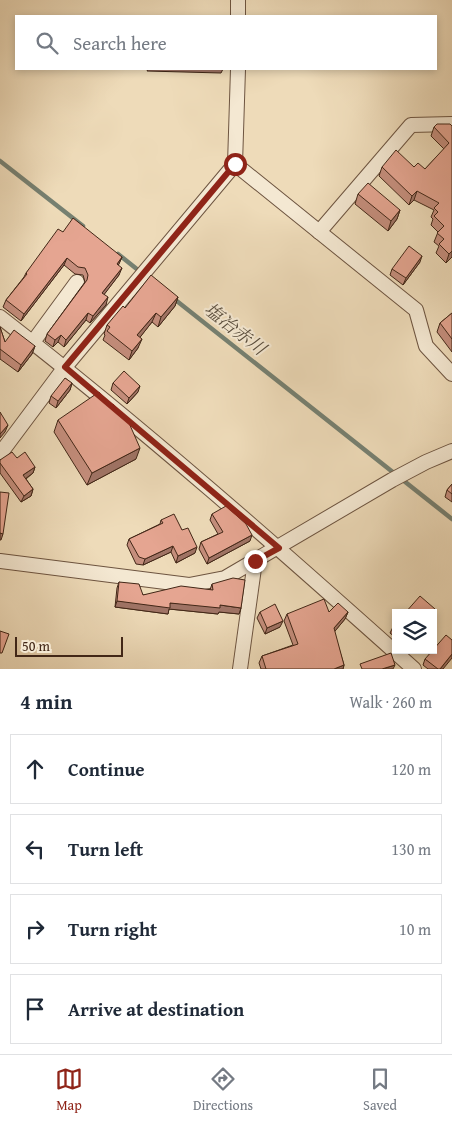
<!DOCTYPE html>
<meta charset="utf-8">
<style>
body{margin:0;font-family:"Gentium Book Plus","Noto Serif JP",serif;background:#f2f2f3;color:#1f2937}
.controls{position:absolute;right:15px;bottom:15px;display:grid;overflow:hidden;border-radius:0px;box-shadow:0 2px 8px #0003}
.controls button{width:45px;height:45px;display:grid;place-items:center;padding:0;border:0;border-bottom:1px solid #e0e1e3;background:#fff;color:#1f2937;font:25px sans-serif}
.scale{position:absolute;left:15px;bottom:12px;width:108px;box-sizing:border-box;padding-left:5px;border:2px solid #422717;border-top:0;font-size:14px;line-height:18px;white-space:nowrap;color:#422717;-webkit-text-stroke:4px #f4e8d2;paint-order:stroke}
.stop{position:absolute;width:15px;height:15px;margin:-11px;border:4px solid #8f2418;border-radius:50%;background:#fff}
.stop.end{background:#8f2418;border-color:#fff;box-shadow:0 1px 5px #0008}
.list{margin:0;padding:0;list-style:none}
h2{display:flex;justify-content:space-between;align-items:center;height:65px;margin:0;padding:0 20px;font-size:21px}
h2 small{font-size:16px;font-weight:400;color:#747a83}
.list li{display:grid;grid-template-columns:32px 1fr auto;gap:15px;align-items:center;box-sizing:border-box;height:70px;margin:0 10px 10px;padding:0 10px;border:1px solid #e0e1e3;border-radius:0px}
.list b{display:block;font-size:19px;white-space:nowrap}
.list em{font-size:16px;font-style:normal;color:#747a83}
.icon{flex:none;width:28px;height:28px;fill:none;stroke:currentColor;stroke-width:2;stroke-linecap:round;stroke-linejoin:round}
.map{position:relative;flex:none;width:452px;height:669px;overflow:hidden}
.search{position:absolute;background:#fff;box-shadow:0 2px 8px #0003;left:15px;right:15px;top:15px;height:55px;display:flex;align-items:center;gap:12px;box-sizing:border-box;padding:0 18px;border-radius:0px;color:#747a83;font-size:19px}
.sheet{height:385px;background:#fff}
nav{display:flex;justify-content:space-around;align-items:center;box-sizing:border-box;height:70px;border-top:1px solid #e0e1e3;background:#fff;font-size:14px;color:#747a83}
nav a{display:grid;justify-items:center;gap:2px}
nav .on{color:#8f2418}
.map>svg:first-child{display:block}
.lines{fill:none;stroke-linecap:round;stroke-linejoin:round}
.stream{stroke:#768071;stroke-width:4.5}
.street-casing{stroke:#6d5440;stroke-width:16}
.street{stroke:#f4e8d2;stroke-width:14}
.wall{fill:#c58e7d;stroke:#422717}
.shaded-wall{fill:#a07466;stroke:#422717}
.building{fill:#e5a591;stroke:#422717}
.route{stroke:#8f2418;stroke-width:6}
.labels{text-anchor:middle;stroke-width:4;stroke-linejoin:round;paint-order:stroke}
.water-label{font-size:18px;font-style:italic;fill:#584c3c;stroke:#f4e8d2}
</style>
<div class="map">
<svg width="452" height="669" viewBox="0 0 452 669">
<rect width="100%" height="100%" fill="#eedbb9"/>
<filter id="stains"><feTurbulence type="fractalNoise" baseFrequency=".004" numOctaves="4"/><feColorMatrix values="0 0 0 0 .2 0 0 0 0 .09 0 0 0 0 .02 0 0 0 .5 -.17"/></filter>
<radialGradient id="worn" r=".72"><stop offset=".6" stop-color="#630" stop-opacity="0"/><stop offset="1" stop-color="#630" stop-opacity=".3"/></radialGradient>
<g class="lines">
<g class="stream">
<path d="M0,161L83,226"/>
<path d="M118,254L153,282"/>
<path d="M173,298L452,519"/>
</g>
<defs>
<g id="street">
<path d="M238,0V16"/>
<path d="M235,164L416,310L426,346L452,374"/>
<path d="M319,232L411,125L452,124"/>
<path d="M0,317C143,428 279,548 414,669"/>
<path d="M33,342L77,282"/>
<path d="M0,454L65,367L235,164L238,69"/>
<path d="M0,561L189,585L225,578L392,480L426,462L452,451"/>
<path d="M240,669L255,561"/>
</g>
</defs>
<use href="#street" class="street-casing"/>
<use href="#street" class="street"/>
</g>
<g class="wall">
<path d="M452,126V257L446,263L436,253L439,246L434,242L438,232L431,225L433,219L431,217L434,210L414,200L409,205L379,176L382,167H414L425,169L444,149L431,136L434,127Z"/>
<path d="M358,194L400,210L397,219L388,231L355,204Z"/>
<path d="M63,232L122,257L118,265L119,275L104,294L106,305L90,323L86,320L64,347L58,342L53,347L45,341L47,334L85,282L83,275L75,274L64,265L21,321L3,307L6,300L24,277L26,273Z"/>
<path d="M420,262L403,285L390,275L392,269Z"/>
<path d="M178,297L175,306L158,327L152,322L140,337L138,348L129,360L103,340L105,335L104,334L107,325L125,308Z"/>
<path d="M452,313V352L437,332L440,323Z"/>
<path d="M0,327L5,342L35,346L32,354L18,372L0,359Z"/>
<path d="M72,383L70,390L56,408L49,403L51,396Z"/>
<path d="M113,383L138,392L127,404L111,390Z"/>
<path d="M58,420L136,459L87,485L54,432Z"/>
<path d="M17,458L35,467L33,473L26,479L33,489L31,496L21,502L0,473V460Z"/>
<path d="M452,484V502L445,497L447,490Z"/>
<path d="M212,514L250,541L207,564L199,549L201,542L218,534L210,520Z"/>
<path d="M161,520L182,530L195,553L176,563L171,552L143,565L136,564L127,545L129,539L160,524Z"/>
<path d="M119,582L143,595L210,590L212,584L241,608L239,614L219,612L218,614L169,609L168,614L115,607L117,588Z"/>
<path d="M260,612L280,627L265,634L257,618Z"/>
<path d="M329,612H348L345,619L334,632L344,665L343,669H261L259,663L262,656L293,645L284,621L287,614Z"/>
<path d="M396,623V638L390,633L393,627Z"/>
<path d="M425,659L443,669H428L423,665Z"/>
</g>
<g class="shaded-wall">
<path d="M148,69H223L221,73L147,71Z"/>
<path d="M417,191L414,200L409,205L412,196Z"/>
<path d="M400,210L397,219L388,231L391,221Z"/>
<path d="M452,251V257L446,263L449,254Z"/>
<path d="M422,256L420,262L403,285L406,278Z"/>
<path d="M122,257L119,264L114,271L117,264Z"/>
<path d="M67,258L64,265L21,321L24,314Z"/>
<path d="M122,268L119,275L100,300L102,293Z"/>
<path d="M108,297L106,305L90,323L93,316Z"/>
<path d="M178,297L175,306L158,327L161,317Z"/>
<path d="M88,313L86,320L64,347L66,340Z"/>
<path d="M156,313L152,322L134,345L137,335Z"/>
<path d="M61,335L58,342L53,347L55,340Z"/>
<path d="M142,339L138,348L129,360L132,351Z"/>
<path d="M35,346L32,354L18,372L21,365Z"/>
<path d="M72,383L70,390L56,408L58,401Z"/>
<path d="M140,386L138,392L127,404L129,398Z"/>
<path d="M8,425L5,432L0,438V434Z"/>
<path d="M140,448L136,459L87,485L92,473Z"/>
<path d="M35,467L33,473L21,482L23,475Z"/>
<path d="M33,489L31,496L21,502L24,496Z"/>
<path d="M0,533L3,534L1,540H0Z"/>
<path d="M252,535L250,541L207,564L209,558Z"/>
<path d="M173,546L171,552L143,565L145,559Z"/>
<path d="M197,547L195,553L176,563L178,556Z"/>
<path d="M117,601L220,605L241,608L239,614L219,612L218,614L169,609L168,614L115,607Z"/>
<path d="M348,612L345,619L331,636L334,628Z"/>
<path d="M283,621L280,627L265,634L267,628Z"/>
<path d="M452,654V658L443,669H440Z"/>
<path d="M344,665L343,669H334Z"/>
<path d="M395,665L393,669H382Z"/>
</g>
<g class="building">
<path d="M437,124H450L452,126V251L449,254L439,244L444,239L437,233L444,226L434,216L438,212L434,208L439,203L417,191L412,196L382,167L396,150L414,167L418,163L425,169L449,143L434,127Z"/>
<path d="M368,183L400,210L391,221L358,194Z"/>
<path d="M73,218L122,257L117,264L122,268L102,293L108,297L93,316L88,313L66,340L61,335L55,340L47,334L87,280L88,275L85,268L78,267L67,258L24,314L6,300L27,274L26,273L58,229L63,232Z"/>
<path d="M409,246L422,256L406,278L392,269Z"/>
<path d="M151,275L178,297L161,317L156,313L137,335L142,339L132,351L107,331L110,327L107,325L123,306L125,308Z"/>
<path d="M452,313V339L440,323Z"/>
<path d="M0,327L5,342L14,330L35,346L21,365L0,349Z"/>
<path d="M124,371L140,386L129,398L113,383Z"/>
<path d="M65,378L72,383L58,401L51,396Z"/>
<path d="M99,392L110,406L113,404L129,423L140,448L92,473L58,420Z"/>
<path d="M0,412L8,425L0,434Z"/>
<path d="M12,452L17,458L25,452L35,467L23,475L33,489L24,496L0,463V460Z"/>
<path d="M452,484V494L447,490Z"/>
<path d="M0,492L9,493L3,534L0,533Z"/>
<path d="M226,506L246,524L252,535L209,558L201,542L223,532L212,514Z"/>
<path d="M174,514L182,530L188,528L197,547L178,556L173,546L145,559L139,557L129,539L163,523L161,520Z"/>
<path d="M233,578L245,580L241,608L220,605V608L170,603V608L117,601L119,582L139,584L143,595L181,586L213,590L212,584Z"/>
<path d="M420,596L435,609L431,613H405Z"/>
<path d="M324,599L329,612L338,603L348,612L334,628L344,665L334,669H266L262,656L298,644L287,614Z"/>
<path d="M275,604L283,621L267,628L260,612Z"/>
<path d="M396,623V630L393,627Z"/>
<path d="M0,631L9,634L2,653H0Z"/>
<path d="M446,635L452,640V654L440,669H438L425,659Z"/>
<path d="M391,653L395,665L382,669H362L360,664Z"/>
</g>
<g class="lines">
<path class="route" d="M235,164L65,367L279,548L255,561"/>
</g>
<g class="labels">
<g class="water-label">
<text transform="translate(235 329) rotate(38)" y="6">塩冶赤川</text>
</g>
</g>
<rect width="100%" height="100%" filter="url(#stains)"/>
<rect width="100%" height="100%" fill="url(#worn)"/>
</svg>
<div class="controls">
<button><svg class="icon" aria-label="layers" viewBox="0 0 24 24"><path d="M12 4l9 5-9 5-9-5zM3 14l9 5 9-5"/></svg></button>
</div>
<div class="scale">50 m</div>
<div class="stop" style="left:235px;top:164px"></div>
<div class="stop end" style="left:255px;top:561px"></div>
<div class="search"><svg class="icon" aria-label="search" viewBox="0 0 24 24"><circle cx="10" cy="10" r="6"/><path d="M15 15l6 6"/></svg>Search here</div>
</div>
<section class="sheet">
<h2>4 min<small>Walk · 260 m</small></h2>
<ul class="list">
<li><svg class="icon" aria-label="ahead" viewBox="0 0 24 24"><path d="M12 20V5M6 11l6-6 6 6"/></svg><div><b>Continue</b></div><em>120 m</em></li>
<li><svg class="icon" aria-label="left" viewBox="0 0 24 24"><path d="M17 20v-9H6M10 6l-5 5 5 5"/></svg><div><b>Turn left</b></div><em>130 m</em></li>
<li><svg class="icon" aria-label="right" viewBox="0 0 24 24"><path d="M7 20v-9h11M14 6l5 5-5 5"/></svg><div><b>Turn right</b></div><em>10 m</em></li>
<li><svg class="icon" aria-label="arrive" viewBox="0 0 24 24"><path d="M6 21V4h12l-3 4 3 4H6"/></svg><div><b>Arrive at destination</b></div></li>
</ul>
</section>
<nav>
<a class="on"><svg class="icon" aria-label="map" viewBox="0 0 24 24"><path d="M3 6l6-2 6 2 6-2v14l-6 2-6-2-6 2zM9 4v14M15 6v14"/></svg>Map</a>
<a><svg class="icon" aria-label="directions" viewBox="0 0 24 24"><path d="M12 3l9 9-9 9-9-9zM9 14v-3h6M13 9l2 2-2 2"/></svg>Directions</a>
<a><svg class="icon" aria-label="saved" viewBox="0 0 24 24"><path d="M7 4h10v16l-5-4-5 4z"/></svg>Saved</a>
</nav>
